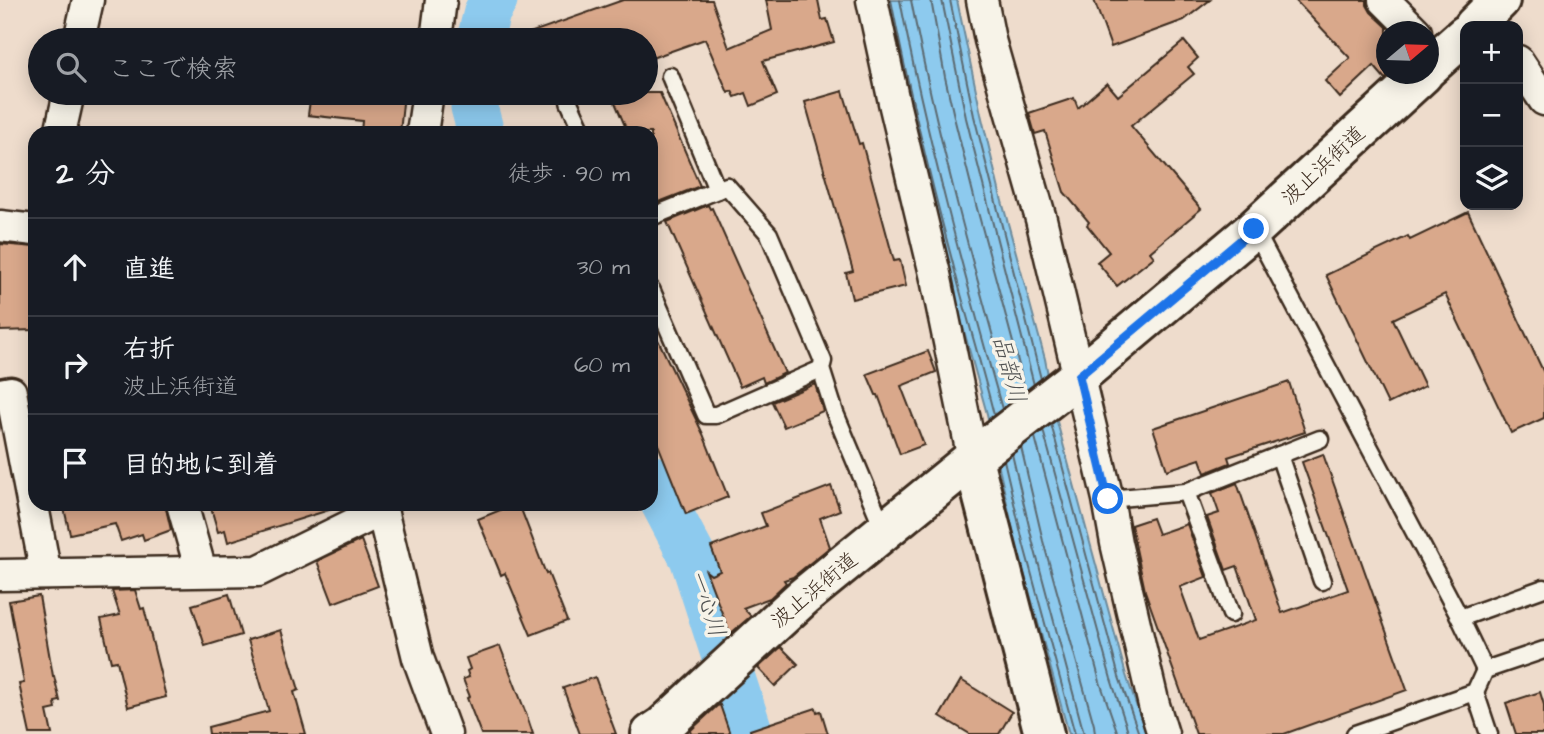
<!DOCTYPE html>
<html lang="ja">
<meta charset="utf-8">
<style>
body{margin:0;font-family:"Architects Daughter","Klee One",sans-serif;background:#20242c;color:#f1f3f6}
.controls{position:absolute;right:21px;top:21px;display:grid;overflow:hidden;border-radius:14px;box-shadow:0 4px 18px #0003}
.controls button{width:63px;height:63px;display:grid;place-items:center;padding:0;border:0;border-bottom:2px solid #363941;background:#171b24;color:#f1f3f6;font:35px sans-serif}
.compass{position:absolute;left:1376px;top:21px;width:63px;height:63px;border-radius:50%;background:#171b24;box-shadow:0 4px 18px #0003;rotate:71deg}
.stop{position:absolute;width:21px;height:21px;margin:-16px;border:5px solid #1a73e8;border-radius:50%;background:#fff}
.stop.end{background:#1a73e8;border-color:#fff;box-shadow:0 2px 7px #0008}
.list{margin:0;padding:0;list-style:none}
h2{display:flex;justify-content:space-between;align-items:center;height:91px;margin:0;padding:0 28px;font-size:30px}
h2 small{font-size:23px;font-weight:400;color:#9ea1a6}
.list li{display:grid;grid-template-columns:46px 1fr auto;gap:21px;align-items:center;box-sizing:border-box;height:98px;padding:0 28px;border-top:2px solid #363941}
.list b{display:block;font-size:26px;white-space:nowrap}
.list p{margin:0;font-size:23px;white-space:nowrap;color:#9ea1a6}
.list em{font-size:23px;font-style:normal;color:#9ea1a6}
.icon{flex:none;width:38px;height:38px;fill:none;stroke:currentColor;stroke-width:2;stroke-linecap:round;stroke-linejoin:round}
.map{position:relative;flex:none;width:1544px;height:734px;overflow:hidden}
.search{position:absolute;background:#171b24;box-shadow:0 4px 18px #0003;left:28px;top:28px;width:630px;height:77px;display:flex;align-items:center;gap:18px;box-sizing:border-box;padding:0 24px;border-radius:38px;color:#9ea1a6;font-size:26px}
.panel{position:absolute;background:#171b24;box-shadow:0 4px 18px #0003;left:28px;top:126px;width:630px;height:385px;border-radius:21px}
.map>svg:first-child{display:block}
.water{fill:#8dcaee;stroke:#6c8a9b;stroke-width:2}
.lines{fill:none;stroke-linecap:round;stroke-linejoin:round}
.shore{stroke:#5c6a71;stroke-width:2}
.river{stroke:#8dcaee;stroke-width:47}
.building{fill:#d9a88b;stroke:#3b2a1e;stroke-width:2}
.lane-casing{stroke:#3b2a1e;stroke-width:21}
.street-casing{stroke:#3b2a1e;stroke-width:35}
.secondary-casing{stroke:#3b2a1e;stroke-width:44}
.lane{stroke:#f7f3e8;stroke-width:16}
.street{stroke:#f7f3e8;stroke-width:30}
.secondary{stroke:#f7f3e8;stroke-width:38}
.route{stroke:#1a73e8;stroke-width:9}
.labels{text-anchor:middle;stroke-width:7;stroke-linejoin:round;paint-order:stroke}
.street-label{font-size:21px;fill:#3b2a1e;stroke:#f7f3e8}
.water-label{font-size:23px;font-style:italic;fill:#505252;stroke:#f7f3e8}
</style>
<div class="map">
<svg width="1544" height="734" viewBox="0 0 1544 734">
<rect width="100%" height="100%" fill="#eedccc"/>
<filter id="ink" filterUnits="userSpaceOnUse"><feTurbulence type="fractalNoise" baseFrequency=".0143" numOctaves="2"/><feDisplacementMap in="SourceGraphic" scale="14" xChannelSelector="R" yChannelSelector="G"/><feConvolveMatrix kernelMatrix="1 2 1 2 8 2 1 2 1" color-interpolation-filters="sRGB"/></filter>
<g filter="url(#ink)">
<path class="water" d="M884,0H957L981,114L1000,194L1045,359L1056,418L1126,675L1146,734H1069L1017,548L987,414L945,262Z"/>
<g class="lines">
<g class="shore">
<path d="M891,0C908,87 929,174 952,260C965,312 981,363 994,415"/>
<path d="M900,0C927,138 964,274 1002,409"/>
<path d="M911,0C937,136 974,269 1011,402"/>
<path d="M931,0L945,77L955,121L975,201L1019,365L1024,392"/>
<path d="M942,0L966,118L1034,385"/>
<path d="M950,0L974,116L1041,379"/>
<path d="M1051,424L1119,677L1139,734"/>
<path d="M1043,430L1111,679L1129,734"/>
<path d="M1035,437L1100,682L1118,734"/>
<path d="M1021,447L1043,541L1094,725L1095,734"/>
<path d="M1012,454L1033,543L1084,734"/>
<path d="M1004,460L1024,546L1075,734"/>
</g>
<g class="river">
<path d="M480,40L487,12L494,0"/>
<path d="M475,93L474,107L481,133"/>
<path d="M651,478L693,558L750,734"/>
</g>
</g>
<g class="building">
<path d="M623,0H712L729,48L772,30L766,0H818L822,20L827,19L834,42L763,61L777,95L751,106L746,93L735,97L732,91L728,93L705,39L646,60V40H519L518,37Z"/>
<path d="M1094,0H1210L1184,20L1111,47Z"/>
<path d="M1295,0H1367V5L1371,12L1387,27V78L1385,79L1374,66L1340,98L1325,81L1350,58Z"/>
<path d="M1184,41L1198,58L1188,67L1194,74L1131,126L1201,209L1150,252L1154,257L1117,286L1097,262L1109,252L1087,225L1089,222L1064,192L1045,131L1035,134L1029,113L1074,98L1078,108L1107,83L1118,96Z"/>
<path d="M843,91L859,144L862,143L894,261L900,260L906,286L852,299L846,273L853,271L805,102Z"/>
<path d="M311,93H404L400,133H361L362,121L308,115Z"/>
<path d="M611,93H660L700,186L659,202L657,199L656,200L651,188V133H628Z"/>
<path d="M708,205L710,209L712,208L785,373L764,383L762,377L740,387L667,222Z"/>
<path d="M1468,212L1544,373V418L1511,433L1445,294L1393,319L1425,386L1388,404L1326,275L1408,236L1410,240Z"/>
<path d="M0,244L35,247V330L0,331Z"/>
<path d="M651,325L703,434L728,497L686,514L651,427Z"/>
<path d="M928,351L936,372L901,386L924,445L900,454L878,395H876L867,374Z"/>
<path d="M1289,382L1305,432L1228,457L1230,463L1205,473L1200,459L1167,470L1153,428Z"/>
<path d="M815,384L823,411L784,427L772,402Z"/>
<path d="M1323,454L1407,690L1284,734H1196L1145,591L1131,525L1152,518L1158,534L1187,524L1206,577L1180,587L1199,640L1256,620L1237,566L1226,570L1207,517L1219,513L1212,493L1237,483L1282,613L1348,590L1302,462Z"/>
<path d="M831,486L840,510L820,518L830,547L793,577L784,580L786,583L770,598L743,608L751,616L730,634L706,571L711,575L720,571L711,547L766,526L761,513Z"/>
<path d="M63,504H165L171,530L144,540L142,534L121,541L115,524L70,534Z"/>
<path d="M226,504H331L332,509L228,542L225,530L218,532L211,508Z"/>
<path d="M515,504H519L546,574L548,573L567,621L531,635L505,573L501,575L478,519Z"/>
<path d="M361,540L378,586L333,603L317,561Z"/>
<path d="M135,590L141,609L144,608L166,697L128,707L117,661L111,662L101,619L120,615L112,591Z"/>
<path d="M229,594L241,635L205,646L192,605Z"/>
<path d="M39,596L53,676H54L60,701L55,702L56,709L47,711L52,734H30L19,684L24,683L9,601Z"/>
<path d="M281,630L299,690L294,692L306,734H209L208,727L269,711L248,640Z"/>
<path d="M500,646L527,716L533,734H481L467,698L470,697L463,679L469,677L467,671L470,669L466,658Z"/>
<path d="M781,647L798,664L775,686L758,668Z"/>
<path d="M595,677L616,734H580L563,688Z"/>
<path d="M961,680L1012,712L999,734H970L940,716Z"/>
<path d="M1540,692L1544,705V734H1516L1506,703Z"/>
<path d="M720,705L730,734H691L690,731L717,706Z"/>
<path d="M816,708L817,712L821,711L828,734H751L750,730Z"/>
</g>
<g class="lines">
<defs>
<g id="lane">
<path d="M670,76L717,190"/>
<path d="M569,102L583,133"/>
<path d="M651,217L727,186L769,234L823,361L821,369"/>
<path d="M1254,229L1460,618L1485,670"/>
<path d="M651,289L706,415H716L821,369L835,413L884,530"/>
<path d="M1279,455L1322,581"/>
<path d="M1186,492L1231,614"/>
<path d="M1108,499L1186,492L1320,439"/>
<path d="M1460,618L1544,588"/>
<path d="M1475,692L1489,734"/>
<path d="M1355,734L1475,692L1485,670L1544,650"/>
</g>
<g id="street">
<path d="M872,0L895,107L935,274L973,459"/>
<path d="M982,0L990,40L1041,219L1108,499L1116,543L1154,705L1163,734"/>
<path d="M1384,0L1416,32"/>
<path d="M79,40L88,0"/>
<path d="M436,40L441,0"/>
<path d="M1518,61L1544,100"/>
<path d="M60,133L69,93"/>
<path d="M422,133L428,93"/>
<path d="M0,226L35,230"/>
<path d="M0,394L11,392L46,574"/>
<path d="M182,504L201,571"/>
<path d="M382,504V510L418,658L446,734"/>
<path d="M0,575L258,571L382,510"/>
</g>
<g id="secondary">
<path d="M1474,26L1500,0"/>
<path d="M1428,68L1465,35"/>
<path d="M973,459L1044,734"/>
<path d="M651,734L663,726L802,598L982,451L1079,376L1254,229L1423,74"/>
</g>
</defs>
<use href="#lane" class="lane-casing"/>
<use href="#street" class="street-casing"/>
<use href="#secondary" class="secondary-casing"/>
<use href="#lane" class="lane"/>
<use href="#street" class="street"/>
<use href="#secondary" class="secondary"/>
</g>
</g>
<g class="lines" filter="url(#ink)">
<path class="route" d="M1108,499L1079,376L1254,229"/>
</g>
<g class="labels">
<g class="street-label">
<text transform="translate(1323 165) rotate(-43)" y="7">波止浜街道</text>
<text transform="translate(814 590) rotate(-40)" y="7">波止浜街道</text>
</g>
<g class="water-label">
<text transform="translate(1010 369) rotate(75)" y="8">品部川</text>
<text transform="translate(708 603) rotate(72)" y="8">一心川</text>
</g>
</g>
</svg>
<div class="controls">
<button>+</button>
<button>−</button>
<button><svg class="icon" aria-label="layers" viewBox="0 0 24 24"><path d="M12 4l9 5-9 5-9-5zM3 14l9 5 9-5"/></svg></button>
</div>
<svg class="compass" viewBox="-18 -18 36 36"><path d="M0-13l5 13h-10z" fill="#e53935"/><path d="M0 13l5-13h-10z" fill="#9ea1a6"/></svg>
<div class="stop" style="left:1108px;top:499px"></div>
<div class="stop end" style="left:1254px;top:229px"></div>
<div class="search"><svg class="icon" aria-label="search" viewBox="0 0 24 24"><circle cx="10" cy="10" r="6"/><path d="M15 15l6 6"/></svg>ここで検索</div>
<section class="panel">
<h2>2 分<small>徒歩 · 90 m</small></h2>
<ul class="list">
<li><svg class="icon" aria-label="ahead" viewBox="0 0 24 24"><path d="M12 20V5M6 11l6-6 6 6"/></svg><div><b>直進</b></div><em>30 m</em></li>
<li><svg class="icon" aria-label="right" viewBox="0 0 24 24"><path d="M7 20v-9h11M14 6l5 5-5 5"/></svg><div><b>右折</b><p>波止浜街道</p></div><em>60 m</em></li>
<li><svg class="icon" aria-label="arrive" viewBox="0 0 24 24"><path d="M6 21V4h12l-3 4 3 4H6"/></svg><div><b>目的地に到着</b></div></li>
</ul>
</section>
</div>
